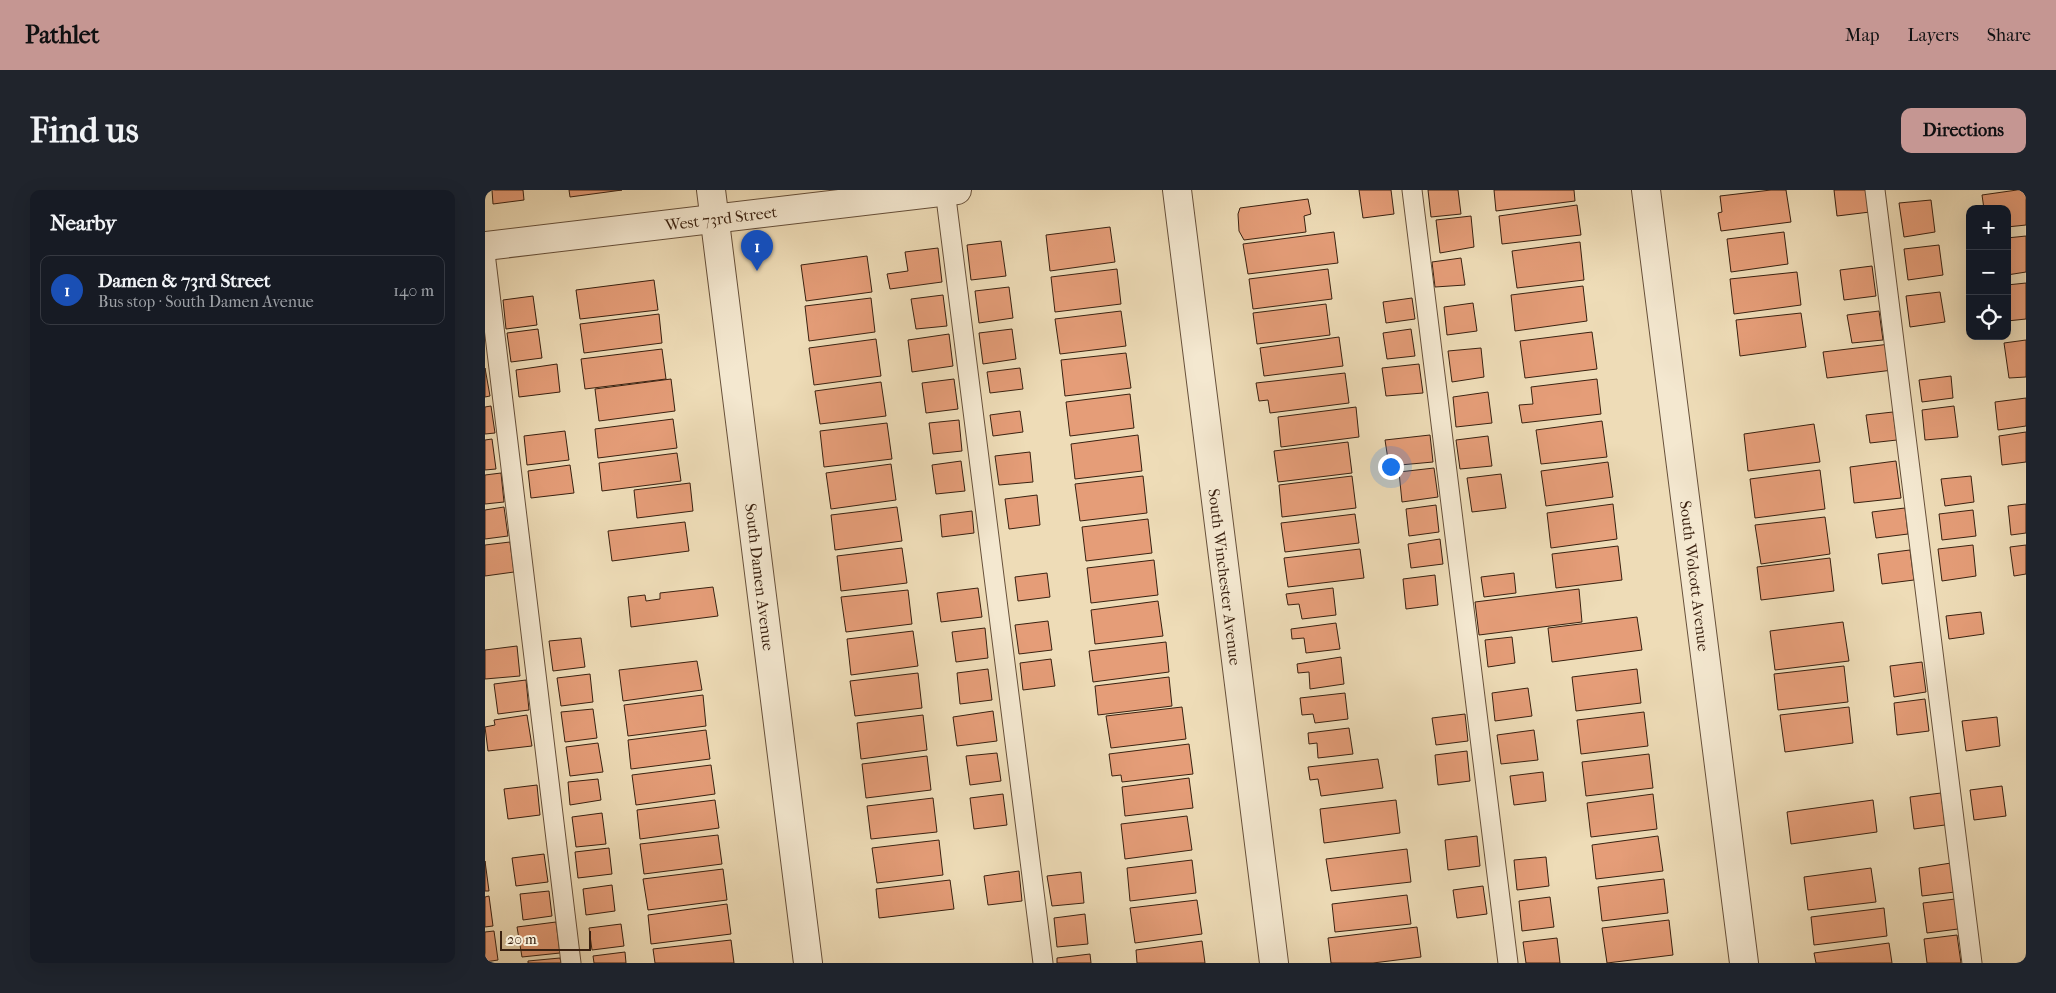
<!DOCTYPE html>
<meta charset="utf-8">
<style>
body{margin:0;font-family:"IM FELL French Canon",serif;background:#20242c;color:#f1f3f6}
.controls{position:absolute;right:15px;top:15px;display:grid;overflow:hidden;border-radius:10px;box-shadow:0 5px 20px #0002}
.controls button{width:45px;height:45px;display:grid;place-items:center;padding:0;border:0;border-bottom:1px solid #363941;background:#171b24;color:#f1f3f6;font:25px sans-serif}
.scale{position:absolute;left:15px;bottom:12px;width:91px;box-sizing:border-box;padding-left:5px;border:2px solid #3a2110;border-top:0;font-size:14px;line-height:18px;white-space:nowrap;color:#3a2110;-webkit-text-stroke:4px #f4e8d0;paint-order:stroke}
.you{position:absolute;left:905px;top:276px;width:18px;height:18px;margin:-12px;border:4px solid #fff;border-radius:50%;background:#1a73e8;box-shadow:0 0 0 8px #1a73e833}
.badge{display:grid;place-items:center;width:32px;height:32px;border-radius:50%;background:#c59692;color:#fff;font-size:16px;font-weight:700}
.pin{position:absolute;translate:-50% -41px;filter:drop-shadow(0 1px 2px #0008)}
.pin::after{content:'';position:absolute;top:26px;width:18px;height:15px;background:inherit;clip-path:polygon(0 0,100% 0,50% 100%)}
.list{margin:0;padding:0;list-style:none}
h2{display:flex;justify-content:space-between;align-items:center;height:65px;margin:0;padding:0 20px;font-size:21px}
h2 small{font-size:16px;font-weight:400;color:#9ea1a6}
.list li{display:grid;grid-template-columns:32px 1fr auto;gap:15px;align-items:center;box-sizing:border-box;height:70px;margin:0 10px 10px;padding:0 10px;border:1px solid #363941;border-radius:10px}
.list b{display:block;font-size:19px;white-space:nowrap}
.list p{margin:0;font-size:16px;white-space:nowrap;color:#9ea1a6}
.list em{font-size:16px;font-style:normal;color:#9ea1a6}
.icon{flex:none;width:28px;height:28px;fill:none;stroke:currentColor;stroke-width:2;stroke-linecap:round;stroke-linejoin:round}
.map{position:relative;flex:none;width:1541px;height:773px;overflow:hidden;border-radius:10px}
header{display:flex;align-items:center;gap:30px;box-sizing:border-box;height:70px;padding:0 25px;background:#c59692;color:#111}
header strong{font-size:24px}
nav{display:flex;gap:28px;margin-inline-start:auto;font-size:18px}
.intro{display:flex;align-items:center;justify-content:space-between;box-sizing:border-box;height:120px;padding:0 30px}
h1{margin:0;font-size:35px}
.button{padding:12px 22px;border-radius:10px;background:#c59692;color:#111;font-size:18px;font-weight:700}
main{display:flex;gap:30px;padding:0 30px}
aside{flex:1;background:#171b24;border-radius:10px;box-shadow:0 5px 20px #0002}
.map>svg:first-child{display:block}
.building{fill:#e59d78;stroke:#3a2110}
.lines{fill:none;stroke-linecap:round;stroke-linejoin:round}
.service-casing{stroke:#67503a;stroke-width:21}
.minor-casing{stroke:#67503a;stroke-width:30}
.tertiary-casing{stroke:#67503a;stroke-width:30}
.service{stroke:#f4e8d0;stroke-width:19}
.minor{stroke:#f4e8d0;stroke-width:28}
.tertiary{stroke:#f4e8d0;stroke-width:28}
.labels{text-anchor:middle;stroke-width:4.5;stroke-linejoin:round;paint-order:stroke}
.street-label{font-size:16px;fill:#3a2110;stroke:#f4e8d0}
</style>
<header>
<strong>Pathlet</strong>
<nav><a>Map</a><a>Layers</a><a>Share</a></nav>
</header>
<div class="intro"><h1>Find us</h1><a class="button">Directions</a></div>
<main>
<aside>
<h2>Nearby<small></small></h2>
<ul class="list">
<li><span class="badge" style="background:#1a4fb4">1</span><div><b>Damen &amp; 73rd Street</b><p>Bus stop · South Damen Avenue</p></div><em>140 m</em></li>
</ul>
</aside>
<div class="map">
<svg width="1541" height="773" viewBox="0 0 1541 773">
<rect width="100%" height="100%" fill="#eedcb7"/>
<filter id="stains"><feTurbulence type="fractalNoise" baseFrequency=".004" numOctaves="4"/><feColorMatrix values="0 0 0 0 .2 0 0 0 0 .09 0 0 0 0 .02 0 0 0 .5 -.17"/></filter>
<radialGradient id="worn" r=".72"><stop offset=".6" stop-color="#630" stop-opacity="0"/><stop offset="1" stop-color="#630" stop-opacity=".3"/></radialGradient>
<g class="building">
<path d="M7,0H38L39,10L8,14Z"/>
<path d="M84,0H137L85,7Z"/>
<path d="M874,0H906L909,24L878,28Z"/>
<path d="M943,0H973L976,24L946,27Z"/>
<path d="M1009,0H1089L1090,11L1011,21Z"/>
<path d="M1286,0H1301L1306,32L1236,41L1233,23L1237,22L1235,6Z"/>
<path d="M1349,0H1382L1385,22L1352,26Z"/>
<path d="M1532,0H1541V35L1522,37V19H1499L1497,5Z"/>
<path d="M823,9L826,24L819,26L821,42L759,50L754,41L753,24L755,18Z"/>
<path d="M1446,10L1450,42L1419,47L1414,13Z"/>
<path d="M1092,15L1096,45L1017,54L1014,26Z"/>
<path d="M986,26L989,57L955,63L951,30Z"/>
<path d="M625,37L630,72L565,81L561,45Z"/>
<path d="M849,42L853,73L763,84L758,54Z"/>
<path d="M1299,42L1303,74L1246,82L1242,49Z"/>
<path d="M1541,46V82L1522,85V48Z"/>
<path d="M516,51L521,86L486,90L482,55Z"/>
<path d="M1095,52L1099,90L1032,98L1027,61Z"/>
<path d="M1454,55L1458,85L1423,90L1419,59Z"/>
<path d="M453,58L457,92L405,99L402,84L423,81L420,62Z"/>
<path d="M382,66L387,102L321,111L316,75Z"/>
<path d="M976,68L980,95L950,97L947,72Z"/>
<path d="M1387,76L1391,106L1359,110L1355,80Z"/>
<path d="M632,79L636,114L570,122L566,87Z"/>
<path d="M843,79L847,109L768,119L764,89Z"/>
<path d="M1312,82L1316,115L1249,124L1245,89Z"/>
<path d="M169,90L173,120L95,129L91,100Z"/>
<path d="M1541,93V129L1522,131V95Z"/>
<path d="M1098,96L1102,131L1030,141L1026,105Z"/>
<path d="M524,97L528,128L494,133L490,101Z"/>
<path d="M1455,102L1460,132L1425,137L1421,106Z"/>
<path d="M458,105L462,136L431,139L426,109Z"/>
<path d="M48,106L52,135L21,139L18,110Z"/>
<path d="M386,108L390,142L324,151L320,116Z"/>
<path d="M927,108L930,129L901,133L898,112Z"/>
<path d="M988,113L992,141L962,145L959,117Z"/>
<path d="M841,114L845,145L772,154L768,123Z"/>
<path d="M636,121L641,156L575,164L570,129Z"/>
<path d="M1394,121L1398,150L1367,153L1362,125Z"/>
<path d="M1316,123L1321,157L1255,166L1251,130Z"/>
<path d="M174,124L177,153L99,163L95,134Z"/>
<path d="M53,139L57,168L26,172L22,143Z"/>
<path d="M527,139L531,169L498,174L494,143Z"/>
<path d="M926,139L930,166L902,169L898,143Z"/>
<path d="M1107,142L1112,179L1040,188L1035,151Z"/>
<path d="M464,144L468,176L427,182L423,150Z"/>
<path d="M854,147L858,176L779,186L775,158Z"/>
<path d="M391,149L396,186L329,195L324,158Z"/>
<path d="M1541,150V187L1524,188L1519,153Z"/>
<path d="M1405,154L1408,180L1342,188L1338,162Z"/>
<path d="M996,158L999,187L967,192L963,161Z"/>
<path d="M177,159L181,189L100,199L96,169Z"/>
<path d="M641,163L646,198L580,206L576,170Z"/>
<path d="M72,174L75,202L34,207L31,180Z"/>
<path d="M934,174L938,203L901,206L897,178Z"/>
<path d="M0,178L5,206L0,207Z"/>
<path d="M535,178L538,199L505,203L502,182Z"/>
<path d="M860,183L864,213L785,223L783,210L774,211L771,193Z"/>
<path d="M1466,186L1468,208L1437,212L1434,190Z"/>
<path d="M186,189L190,221L114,231L110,199Z"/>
<path d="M469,189L473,219L441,223L437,193Z"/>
<path d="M1112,189L1116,224L1037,233L1034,215L1048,214L1046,197Z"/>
<path d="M396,192L401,226L335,234L330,201Z"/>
<path d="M1003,202L1007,233L971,237L968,207Z"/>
<path d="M645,204L649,238L585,246L581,212Z"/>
<path d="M1541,208V236L1513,240L1510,212Z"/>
<path d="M6,216L10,243L0,244V217Z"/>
<path d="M1469,216L1473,247L1440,250L1437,220Z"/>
<path d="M871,217L874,247L796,257L793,227Z"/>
<path d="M535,221L538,242L508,246L505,225Z"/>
<path d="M1408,222L1412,250L1385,253L1381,225Z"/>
<path d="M188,229L192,258L113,268L110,239Z"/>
<path d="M474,230L477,261L448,264L444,233Z"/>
<path d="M1117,231L1122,267L1056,274L1051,240Z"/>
<path d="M402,233L407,269L339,277L335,241Z"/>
<path d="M1329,234L1335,272L1263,281L1259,244Z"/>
<path d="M80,241L84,270L42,275L39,246Z"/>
<path d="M1541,242V272L1517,275L1514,246Z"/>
<path d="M653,245L657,281L590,289L586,254Z"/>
<path d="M945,245L948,272L904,276L900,250Z"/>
<path d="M1003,246L1007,276L975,279L971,250Z"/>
<path d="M7,249L11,279L0,280V250Z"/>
<path d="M863,252L867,283L793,292L789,261Z"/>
<path d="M545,262L548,292L514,295L510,266Z"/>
<path d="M192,263L196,291L117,301L114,273Z"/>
<path d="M476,271L480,301L451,304L447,275Z"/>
<path d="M1411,271L1416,308L1369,313L1365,277Z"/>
<path d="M1123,272L1128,307L1061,316L1056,281Z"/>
<path d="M406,274L411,310L346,319L341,283Z"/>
<path d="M85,275L89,303L46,308L43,281Z"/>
<path d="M949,278L953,307L917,312L914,282Z"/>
<path d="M1335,280L1340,319L1270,328L1265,289Z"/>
<path d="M16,283L19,312L0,314V285Z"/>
<path d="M1016,284L1021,318L987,322L982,288Z"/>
<path d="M658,286L662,323L595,331L590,294Z"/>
<path d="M867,286L871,318L797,327L794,295Z"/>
<path d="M1486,286L1489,312L1460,316L1456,289Z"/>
<path d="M205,293L208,321L152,328L149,300Z"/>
<path d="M552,305L555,335L524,339L520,309Z"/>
<path d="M1128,314L1132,349L1066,358L1062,323Z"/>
<path d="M1541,314V343L1526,345L1523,316Z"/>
<path d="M951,315L954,342L924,346L921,319Z"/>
<path d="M19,317L23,346L0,349V320Z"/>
<path d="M412,317L417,351L350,360L346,325Z"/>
<path d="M1420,318L1423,344L1391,348L1387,322Z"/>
<path d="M1488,320L1491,346L1457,350L1454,324Z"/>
<path d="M487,321L489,343L457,347L455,325Z"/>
<path d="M870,324L874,353L800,362L796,333Z"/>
<path d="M1340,327L1345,364L1276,374L1270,335Z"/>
<path d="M663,329L667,363L601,371L597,337Z"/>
<path d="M200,332L204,361L127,371L123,341Z"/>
<path d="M955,349L958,374L926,378L923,354Z"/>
<path d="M25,352L29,382L0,386V355Z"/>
<path d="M1488,355L1491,386L1457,391L1453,359Z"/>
<path d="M1541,355V384L1529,386L1525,357Z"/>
<path d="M1133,356L1137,390L1071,398L1067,364Z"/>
<path d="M417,358L422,393L356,401L352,366Z"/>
<path d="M875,359L879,388L803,397L799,368Z"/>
<path d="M1425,360L1429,390L1397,394L1393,364Z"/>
<path d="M1345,368L1349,401L1276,410L1272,377Z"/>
<path d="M669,370L673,405L606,413L602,378Z"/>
<path d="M562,383L565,407L533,411L530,387Z"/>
<path d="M1029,383L1031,403L999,407L996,387Z"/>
<path d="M950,385L953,415L921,419L918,389Z"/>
<path d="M228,397L233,426L146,437L143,407L160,405L161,411L175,409V403Z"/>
<path d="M493,398L497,427L456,432L452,403Z"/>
<path d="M848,398L851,425L817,429L814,414L803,415L801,404Z"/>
<path d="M1094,399L1097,432L994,445L990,412Z"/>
<path d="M423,400L427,434L361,442L356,407Z"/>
<path d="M673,411L678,446L610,454L606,420Z"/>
<path d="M1496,422L1499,444L1464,449L1461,426Z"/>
<path d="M1152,427L1157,460L1067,472L1063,438Z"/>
<path d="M563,431L567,460L534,464L530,435Z"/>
<path d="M1358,432L1364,471L1290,480L1285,441Z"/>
<path d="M851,433L855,459L821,463L819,448L807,449L806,439Z"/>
<path d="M500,438L503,468L471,472L467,442Z"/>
<path d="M428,441L433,476L366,485L362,449Z"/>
<path d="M1027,447L1030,473L1003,477L1000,450Z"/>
<path d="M96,448L100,477L68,481L64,451Z"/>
<path d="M681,452L684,482L608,492L604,461Z"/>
<path d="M32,456L35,486L0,489V460Z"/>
<path d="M856,467L859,494L825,499L824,482L813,483L812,474Z"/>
<path d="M566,469L570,496L538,500L535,473Z"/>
<path d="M212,471L217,500L138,511L134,480Z"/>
<path d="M1437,472L1441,502L1409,507L1405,476Z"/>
<path d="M1359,476L1363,512L1293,520L1289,484Z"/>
<path d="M503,479L507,510L475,514L472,483Z"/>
<path d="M1152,479L1156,513L1091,521L1087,487Z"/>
<path d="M433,483L437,518L370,526L365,491Z"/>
<path d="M105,484L108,512L76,516L72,488Z"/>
<path d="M684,487L687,516L613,525L610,496Z"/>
<path d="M41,490L44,520L13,524L9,494Z"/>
<path d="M1043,498L1047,526L1010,531L1007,503Z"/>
<path d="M860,503L863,529L830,533L828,524L817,525L815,508Z"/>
<path d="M218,505L221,536L143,546L139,515Z"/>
<path d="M1440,509L1444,541L1412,545L1409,513Z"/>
<path d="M697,517L701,549L626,558L621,526Z"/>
<path d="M1364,517L1368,553L1300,562L1295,525Z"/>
<path d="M108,519L112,548L80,552L76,522Z"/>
<path d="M508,521L512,551L472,556L468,527Z"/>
<path d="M1159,522L1163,556L1096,564L1092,530Z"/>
<path d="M980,524L983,551L951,555L947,528Z"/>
<path d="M42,525L47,556L3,561L0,537L10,535L9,530Z"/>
<path d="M438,525L442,560L376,569L372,533Z"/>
<path d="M1512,527L1515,556L1481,561L1477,531Z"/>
<path d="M864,538L868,564L833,568L832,553L824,554L823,543Z"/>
<path d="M221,540L225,569L146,579L143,550Z"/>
<path d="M1049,540L1053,570L1016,574L1012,545Z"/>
<path d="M113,553L118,582L85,586L81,557Z"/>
<path d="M704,554L708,584L637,592L636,585L627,586L624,564Z"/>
<path d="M982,561L985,591L953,595L950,565Z"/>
<path d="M512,563L516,591L485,595L481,566Z"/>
<path d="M1164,564L1168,598L1101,606L1097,572Z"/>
<path d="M442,566L446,600L381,608L377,574Z"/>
<path d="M893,569L898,598L836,606L833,589L825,590L823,577Z"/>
<path d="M226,575L230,604L151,615L147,585Z"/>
<path d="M1058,582L1061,611L1029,615L1025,586Z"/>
<path d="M704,588L708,618L640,626L637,597Z"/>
<path d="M113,589L116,610L85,615L83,592Z"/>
<path d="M52,595L55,625L23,629L19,599Z"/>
<path d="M1517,596L1521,626L1489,630L1485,600Z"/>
<path d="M1456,603L1460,635L1429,639L1425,607Z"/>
<path d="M518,604L522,635L489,639L485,608Z"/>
<path d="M1168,604L1172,639L1106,647L1102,613Z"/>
<path d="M448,608L452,642L386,649L382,616Z"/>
<path d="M230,610L234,638L155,649L152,620Z"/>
<path d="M911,610L915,643L839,653L835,619Z"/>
<path d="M1388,610L1392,642L1306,654L1302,622Z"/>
<path d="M117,623L121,654L91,657L87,627Z"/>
<path d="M702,626L707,660L640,669L636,634Z"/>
<path d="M233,645L237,674L159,684L155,654Z"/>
<path d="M992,646L995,676L963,680L960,650Z"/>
<path d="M1173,646L1178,681L1111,689L1107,655Z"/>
<path d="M454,650L458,685L392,693L387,658Z"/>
<path d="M124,658L127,684L93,688L90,662Z"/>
<path d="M922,659L926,692L846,701L841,669Z"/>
<path d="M59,664L63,692L31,696L27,668Z"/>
<path d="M1061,667L1064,696L1032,700L1029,670Z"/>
<path d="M707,670L711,703L645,711L642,678Z"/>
<path d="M0,671L4,701H0Z"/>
<path d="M1466,673L1470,702L1437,706L1434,678Z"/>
<path d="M1386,678L1391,712L1323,720L1319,687Z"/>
<path d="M238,679L242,710L163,720L158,689Z"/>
<path d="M534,681L537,711L503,715L499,686Z"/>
<path d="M596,682L599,713L567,716L562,686Z"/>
<path d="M1179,689L1183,723L1117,731L1113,697Z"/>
<path d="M465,690L469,719L394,728L391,699Z"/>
<path d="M127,695L130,721L101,725L98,699Z"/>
<path d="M998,696L1002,724L972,728L968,700Z"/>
<path d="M64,701L67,726L38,730L35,704Z"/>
<path d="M922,705L926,734L850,742L847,714Z"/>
<path d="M4,706L8,736L0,737V707Z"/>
<path d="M1065,707L1069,737L1037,741L1034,711Z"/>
<path d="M1470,709L1473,739L1442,743L1438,713Z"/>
<path d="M712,710L717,744L650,753L645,718Z"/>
<path d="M242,714L246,744L166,754L163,725Z"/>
<path d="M1399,718L1402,746L1329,755L1326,727Z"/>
<path d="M600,724L603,754L572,757L569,728Z"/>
<path d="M1184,730L1188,765L1122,773L1117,738Z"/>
<path d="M71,732L75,763L37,767L32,737Z"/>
<path d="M136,734L139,756L107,760L104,738Z"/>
<path d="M932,737L936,767L888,773H846L843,748Z"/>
<path d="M9,741L13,770L0,772V742Z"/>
<path d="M1472,745L1476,773H1442L1439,749Z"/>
<path d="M1072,748L1075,773H1041L1038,752Z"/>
<path d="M246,750L249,773H170L168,759Z"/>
<path d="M717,751L720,773H652L651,760Z"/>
<path d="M1404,753L1407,773H1331L1329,763Z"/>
<path d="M140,762L141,773H109L108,766Z"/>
<path d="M605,764L606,773H572V768Z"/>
<path d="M75,768L76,773H43V771Z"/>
</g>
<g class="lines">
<defs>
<g id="service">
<path d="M460,0L558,773"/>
<path d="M927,0L1023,773"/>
<path d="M1390,0L1487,773"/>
<path d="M0,63L86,773"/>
</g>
<g id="minor">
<path d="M692,0L789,773"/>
<path d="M1161,0L1259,773"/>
<path d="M0,56L472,0"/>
</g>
<path id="tertiary" d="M226,0L323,773"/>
</defs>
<use href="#service" class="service-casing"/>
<use href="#minor" class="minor-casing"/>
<use href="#tertiary" class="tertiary-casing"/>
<use href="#service" class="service"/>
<use href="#minor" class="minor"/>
<use href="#tertiary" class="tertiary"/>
</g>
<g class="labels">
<g class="street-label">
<text transform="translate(236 28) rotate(-7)" y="6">West 73rd Street</text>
<text transform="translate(1210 386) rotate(83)" y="6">South Wolcott Avenue</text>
<text transform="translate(275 387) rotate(83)" y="6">South Damen Avenue</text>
<text transform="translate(740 387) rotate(83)" y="6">South Winchester Avenue</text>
</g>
</g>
<rect width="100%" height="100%" filter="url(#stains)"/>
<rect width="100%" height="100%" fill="url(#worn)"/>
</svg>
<div class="controls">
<button>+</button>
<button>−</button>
<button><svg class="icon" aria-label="locate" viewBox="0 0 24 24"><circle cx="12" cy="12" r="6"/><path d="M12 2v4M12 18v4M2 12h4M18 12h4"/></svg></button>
</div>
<div class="scale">20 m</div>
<div class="you"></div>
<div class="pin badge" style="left:272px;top:81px;background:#1a4fb4">1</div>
</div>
</main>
